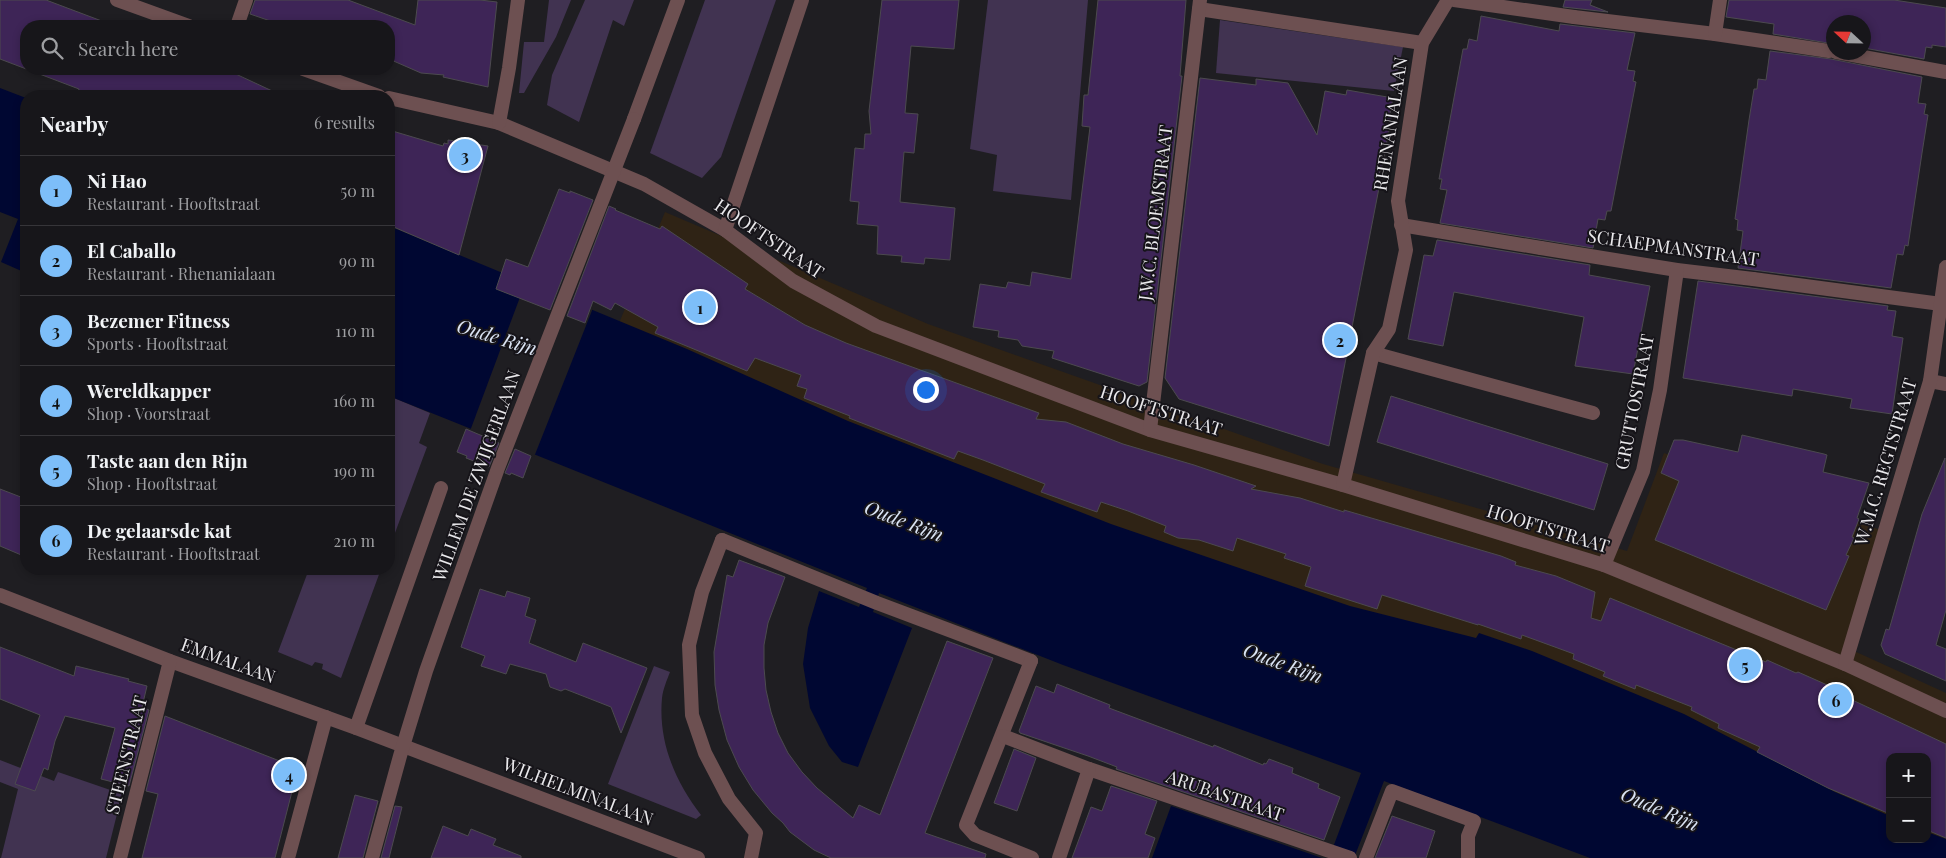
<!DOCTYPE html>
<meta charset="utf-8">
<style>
body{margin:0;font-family:"Playfair Display",serif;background:#242327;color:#f1f3f6}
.controls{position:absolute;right:15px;bottom:15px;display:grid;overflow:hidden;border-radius:10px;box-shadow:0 2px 8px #0003}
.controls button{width:45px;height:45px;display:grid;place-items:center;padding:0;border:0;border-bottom:1px solid #363539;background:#17161a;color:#f1f3f6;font:25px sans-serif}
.compass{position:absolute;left:1826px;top:15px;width:45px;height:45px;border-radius:50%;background:#17161a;box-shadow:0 2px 8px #0003;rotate:292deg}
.you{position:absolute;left:925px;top:389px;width:18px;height:18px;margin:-12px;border:4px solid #fff;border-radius:50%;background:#1a73e8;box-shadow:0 0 0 8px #1a73e833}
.badge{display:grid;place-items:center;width:32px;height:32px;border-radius:50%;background:#7dbef9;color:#111;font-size:16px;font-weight:700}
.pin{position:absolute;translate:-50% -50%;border:2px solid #fff;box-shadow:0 1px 5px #0006}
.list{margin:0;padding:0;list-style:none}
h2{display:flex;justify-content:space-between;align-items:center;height:65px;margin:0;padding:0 20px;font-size:21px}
h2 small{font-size:16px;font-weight:400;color:#9e9fa2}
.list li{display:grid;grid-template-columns:32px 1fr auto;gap:15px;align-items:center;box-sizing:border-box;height:70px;padding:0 20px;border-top:1px solid #363539}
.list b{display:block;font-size:19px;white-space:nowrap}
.list p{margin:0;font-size:16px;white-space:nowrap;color:#9e9fa2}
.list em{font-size:16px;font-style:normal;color:#9e9fa2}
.icon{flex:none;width:28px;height:28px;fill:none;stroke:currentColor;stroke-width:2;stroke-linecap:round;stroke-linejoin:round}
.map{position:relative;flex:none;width:1946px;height:858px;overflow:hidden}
.search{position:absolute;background:#17161a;box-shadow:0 2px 8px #0003;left:20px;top:20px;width:375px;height:55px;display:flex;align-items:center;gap:12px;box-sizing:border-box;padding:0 18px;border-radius:20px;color:#9e9fa2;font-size:19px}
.panel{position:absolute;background:#17161a;box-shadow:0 2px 8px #0003;left:20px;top:90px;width:375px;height:485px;border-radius:20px}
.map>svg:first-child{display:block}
.commercial{fill:#2f2315;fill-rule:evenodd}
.green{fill:#413351}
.water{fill:#000732}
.pier{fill:#1f1e22}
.building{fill:#3e2557;stroke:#4c4a4f}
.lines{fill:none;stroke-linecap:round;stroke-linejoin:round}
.pedestrian{stroke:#6d5051;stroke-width:14}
.minor{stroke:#6d5051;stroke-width:14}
.tertiary{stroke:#6d5051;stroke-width:14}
.tertiary-bridge{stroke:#6d5051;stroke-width:14}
.labels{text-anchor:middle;stroke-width:4;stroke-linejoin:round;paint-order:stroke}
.street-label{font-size:18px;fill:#eae9ec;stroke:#161419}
.water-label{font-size:19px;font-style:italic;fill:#dbe4f4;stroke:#161419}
</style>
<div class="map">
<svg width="1946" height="858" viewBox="0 0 1946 858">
<rect width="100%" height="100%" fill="#1f1e22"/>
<path class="commercial" d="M665,212L928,324L1323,464L1627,551L1664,453L1889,533L1852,650L1946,693V858H1915L1340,636L617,328ZM1890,757H1927V839H1890Z"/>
<g class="green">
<path d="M549,0H571L556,37L524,93H519L524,42H544Z"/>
<path d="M585,0H634L624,26L613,20L579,122L547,105L552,75Z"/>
<path d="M705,0H776L721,157L702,178L650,153Z"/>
<path d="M988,0H1088L1071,200L993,191L997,155L970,149Z"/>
<path d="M1220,20L1403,47L1394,91L1216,73Z"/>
<path d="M389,396L430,413L419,443L427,447L389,549Z"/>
<path d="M309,569H381L341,678L322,669L323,664L315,662L312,666L278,652Z"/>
<path d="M654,666L670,672C667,680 663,689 662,698C658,742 675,781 701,815L696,819L608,784Z"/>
<path d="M0,760L54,781L58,772L122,794L106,858H1L18,789L0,782Z"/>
</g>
<g class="water">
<path d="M0,88L26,98V273L1,262L18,219L0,212Z"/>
<path d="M389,226L687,349L848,421L1111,524L1350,606L1476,638L1479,633L1532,651L1684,714L1835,792L1890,816V839H1927V832L1946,839V858H1590L1384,781L1354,858H1329L1361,773L1063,665L879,593L873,612L912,628L858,767L842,762L829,746L810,708L803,664L808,628L819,591L859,607L867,588L389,396Z"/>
<path d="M1171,806L1322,858H1152Z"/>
</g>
<path class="pier" d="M526,281L593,308L534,457L470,431Z"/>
<g class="building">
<path d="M0,0H46L115,26H26V69H225L283,96H77L79,89L0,59Z"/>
<path d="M255,0H348L415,25L418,0H480L497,2L488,87L443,77L444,75L421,73L389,59V26H285L250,14Z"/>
<path d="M882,0H959L954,49L911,46L905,113L918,114L914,153L904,152L900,202L955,208L950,260L925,258L924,264L901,262L902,256L877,254L878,226L857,224L859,202L850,201L855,148L864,149L865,134H871L869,111Z"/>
<path d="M1098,0H1186L1180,76H1182L1147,382L1139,386L1052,358L1054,351L1022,346L1018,340L998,337L999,331L973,327L980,284L1006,288L1008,282L1030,286L1032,272L1071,279L1090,127L1082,126L1084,95H1088Z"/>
<path d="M1565,0H1592L1590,5L1608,12L1563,7Z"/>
<path d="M1729,0H1894L1946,8V47L1932,45V48L1926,47L1924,59L1864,48V22H1834V44L1773,34L1774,24L1726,17Z"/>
<path d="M1481,16L1559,31L1560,24L1635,33L1627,70L1635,71L1633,81L1636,82L1611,211H1607L1605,220L1598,219L1593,248L1440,223L1447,190L1440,189L1442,179H1439L1463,49H1467L1469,39L1477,41Z"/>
<path d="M1770,51L1831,59L1922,77L1918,103L1926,104L1924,114L1928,115L1922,153L1908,246L1905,245L1903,255L1897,254L1891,288L1738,268L1743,231L1737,230L1738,220L1735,219L1749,120L1754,89H1757L1758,79L1766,80Z"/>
<path d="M1200,78L1256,85V79L1288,83L1317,135L1325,91L1346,95L1347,90L1393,98L1390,113L1392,114L1383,163L1374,187L1379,188L1329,446L1179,399L1165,378Z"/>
<path d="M389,130L443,146L444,143L448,144V140L488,146L459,255L389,225Z"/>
<path d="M559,189L570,193V191L593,200L550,310L496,289L506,259L528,267Z"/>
<path d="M609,206L616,209L615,210L660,229L662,226L748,284L745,289L805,325L846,343L1039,413L1036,419L1066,422L1123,444L1194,465L1256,486L1251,489L1300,498L1344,512V510L1501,556L1516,562L1515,565L1556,576L1595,592L1591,618L1601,621L1610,598L1766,662L1767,660L1796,673L1798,672L1843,692L1846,697L1946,744V838L1927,830V757H1890V814L1828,788L1757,752L1760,747L1718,728L1719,724L1691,710L1692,707L1636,685L1635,689L1603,676L1605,672L1573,659L1574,654L1522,635L1521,639L1478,624V625L1382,595L1377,609L1305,586L1311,567L1284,558L1286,554L1237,538L1233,551L1199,540L1178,538L1164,532L1166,526L1128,511L1101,502L1097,512L1080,506L1041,492L1045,484L983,460L958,451L954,459L849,418L850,416L804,398L807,389L797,386L801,375L755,358L747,371L655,333L658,327L615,303L611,310L593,301L585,323L567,316Z"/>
<path d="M1437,240L1590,265L1589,275L1650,286L1633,374L1575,366L1584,317L1454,292L1443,346L1408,339L1424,255L1433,256Z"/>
<path d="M1698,281L1888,306L1887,310L1896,311L1892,336L1903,338L1892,414L1850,408L1852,399L1793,389L1792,396L1683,378Z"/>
<path d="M1391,396L1608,464L1594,510L1377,442Z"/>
<path d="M466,429L499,443L489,467L466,458L467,456L457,452Z"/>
<path d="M1742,435L1824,454L1827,455L1823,472L1869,483L1857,518L1859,519L1852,537L1854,538L1846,555L1849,556L1826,610L1655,540L1679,481L1661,473L1674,440H1683L1738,452Z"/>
<path d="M515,449L531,456L523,478L511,473L510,475L505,473Z"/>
<path d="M1945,458L1946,610L1936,645L1946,649V681L1885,654L1881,645L1886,629L1889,630L1922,514Z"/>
<path d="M0,489L26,499V557L0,546Z"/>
<path d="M739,560L785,577L768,623L764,645V668L766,690L771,712L778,733L788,753L802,772L817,788L853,818L859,805L880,815L947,641L993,658L925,833L986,854L985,858H831L814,850L790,832L783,823L772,813L753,790L739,767L727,740L719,710L715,685L714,652L727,575L733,577Z"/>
<path d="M480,589L505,597L507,591L530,598L525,616L536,620L529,643L576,662L583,643L647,668L621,733L611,707L565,689L561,691L550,687L546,674L510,664L506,674L481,666L485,656L461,647Z"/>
<path d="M0,647L74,676L76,666L129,679L128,681L147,686L142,707L149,710L129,786L101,779L115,728L65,716L55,741L48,770L44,768L35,791L15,784L40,715L0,699Z"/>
<path d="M1057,684L1110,705L1109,708L1213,747L1214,745L1263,765L1264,763L1266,764L1269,759L1293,768L1292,773L1319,784L1318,788L1340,797L1324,840L1116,769L1117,767L1088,756L1020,733L1019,731L1036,686L1054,693Z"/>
<path d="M165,716L295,767L293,771L297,772L275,858H142L158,794L146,791Z"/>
<path d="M1014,749L1036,758L1017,811L994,803Z"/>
<path d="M1111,786L1157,801L1145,834L1155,838L1148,858H1072L1091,807L1102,811Z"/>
<path d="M355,795L378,801L363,858H338Z"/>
<path d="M395,806L402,807L389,858H381Z"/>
<path d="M1392,816L1435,831L1426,858H1375Z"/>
<path d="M443,826L468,836L471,829L496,839L493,845L521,856V858H431Z"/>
</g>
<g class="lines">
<g class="pedestrian">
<path d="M1199,9L1422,43"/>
<path d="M1574,17L1715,34L1829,51"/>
<path d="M1715,34L1720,0"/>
<path d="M1541,248L1677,270L1753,279"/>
<path d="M722,540L877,603L1031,661"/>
<path d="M1604,565L1643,471L1660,390L1677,270"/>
<path d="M1089,769L1350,858"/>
</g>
<g class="minor">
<path d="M117,0L189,26"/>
<path d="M1454,0L1574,17"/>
<path d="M237,26L246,0"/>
<path d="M1836,52L1946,72"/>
<path d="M303,69L379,96"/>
<path d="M389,98L499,123L644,184L725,230L793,281L876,326L1150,430L1343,485L1604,565L1845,664L1946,711"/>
<path d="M499,123L509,68L518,0"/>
<path d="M1401,225L1541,248"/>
<path d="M725,230L802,0"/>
<path d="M1753,279L1941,304"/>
<path d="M1373,353L1593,413"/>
<path d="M1930,381L1946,384"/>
<path d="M1150,430L1200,0"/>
<path d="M1343,485L1373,353L1389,329L1406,250L1398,201L1422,43L1448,0"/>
<path d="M722,540L702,592L689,645L692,715L705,753L729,799L756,833L751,858"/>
<path d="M0,595L170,661L356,728L698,858"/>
<path d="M1031,661L966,825L975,835L1032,858"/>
<path d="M1845,664L1930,381L1946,267"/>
<path d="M356,728L441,488"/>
<path d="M1003,736L1089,769L1059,858"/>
<path d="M120,858L170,661"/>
<path d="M288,858L326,717"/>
<path d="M1366,858L1392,791L1474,821L1468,836V858"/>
</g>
<path class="tertiary" d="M634,119L678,0"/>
<path class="tertiary-bridge" d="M372,858L400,756L426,671L498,468L634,119"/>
</g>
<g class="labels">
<g class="street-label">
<text transform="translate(1391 124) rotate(-81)" y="6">RHENANIALAAN</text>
<text transform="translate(1156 213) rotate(-83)" y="6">J.W.C. BLOEMSTRAAT</text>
<text transform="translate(769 239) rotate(34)" y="6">HOOFTSTRAAT</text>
<text transform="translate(1673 248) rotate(8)" y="6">SCHAEPMANSTRAAT</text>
<text transform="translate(1635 402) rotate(-79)" y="6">GRUTTOSTRAAT</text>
<text transform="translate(1161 411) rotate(18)" y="6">HOOFTSTRAAT</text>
<text transform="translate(1886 462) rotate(-73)" y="6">W.M.C. REGTSTRAAT</text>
<text transform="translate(477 476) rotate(-70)" y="6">WILLEM DE ZWIJGERLAAN</text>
<text transform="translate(1548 529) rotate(17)" y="6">HOOFTSTRAAT</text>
<text transform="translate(228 661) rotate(20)" y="6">EMMALAAN</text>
<text transform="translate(127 755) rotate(-76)" y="6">STEENSTRAAT</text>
<text transform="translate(578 792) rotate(21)" y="6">WILHELMINALAAN</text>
<text transform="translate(1225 796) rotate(19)" y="6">ARUBASTRAAT</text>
</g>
<g class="water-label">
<text transform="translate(497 337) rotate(17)" y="7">Oude Rijn</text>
<text transform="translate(904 521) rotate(21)" y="7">Oude Rijn</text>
<text transform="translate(1283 663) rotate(20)" y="7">Oude Rijn</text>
<text transform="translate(1660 809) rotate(23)" y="7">Oude Rijn</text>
</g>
</g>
</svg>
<div class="controls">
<button>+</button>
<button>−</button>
</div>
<svg class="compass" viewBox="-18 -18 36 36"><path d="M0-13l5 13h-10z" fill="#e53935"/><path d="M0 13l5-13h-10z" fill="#9e9fa2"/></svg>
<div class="you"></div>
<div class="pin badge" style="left:700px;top:307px">1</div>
<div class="pin badge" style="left:1340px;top:340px">2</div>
<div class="pin badge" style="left:465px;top:155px">3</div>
<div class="pin badge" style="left:289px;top:775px">4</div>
<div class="pin badge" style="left:1745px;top:665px">5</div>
<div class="pin badge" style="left:1836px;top:700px">6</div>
<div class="search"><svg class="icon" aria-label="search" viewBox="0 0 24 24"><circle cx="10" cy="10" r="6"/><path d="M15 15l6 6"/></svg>Search here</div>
<section class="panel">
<h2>Nearby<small>6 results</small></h2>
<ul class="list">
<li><span class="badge">1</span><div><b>Ni Hao</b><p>Restaurant · Hooftstraat</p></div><em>50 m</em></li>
<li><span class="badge">2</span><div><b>El Caballo</b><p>Restaurant · Rhenanialaan</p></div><em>90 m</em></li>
<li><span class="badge">3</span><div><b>Bezemer Fitness</b><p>Sports · Hooftstraat</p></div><em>110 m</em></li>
<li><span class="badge">4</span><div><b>Wereldkapper</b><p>Shop · Voorstraat</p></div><em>160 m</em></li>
<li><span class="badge">5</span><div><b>Taste aan den Rijn</b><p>Shop · Hooftstraat</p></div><em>190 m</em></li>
<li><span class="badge">6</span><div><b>De gelaarsde kat</b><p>Restaurant · Hooftstraat</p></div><em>210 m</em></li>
</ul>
</section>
</div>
